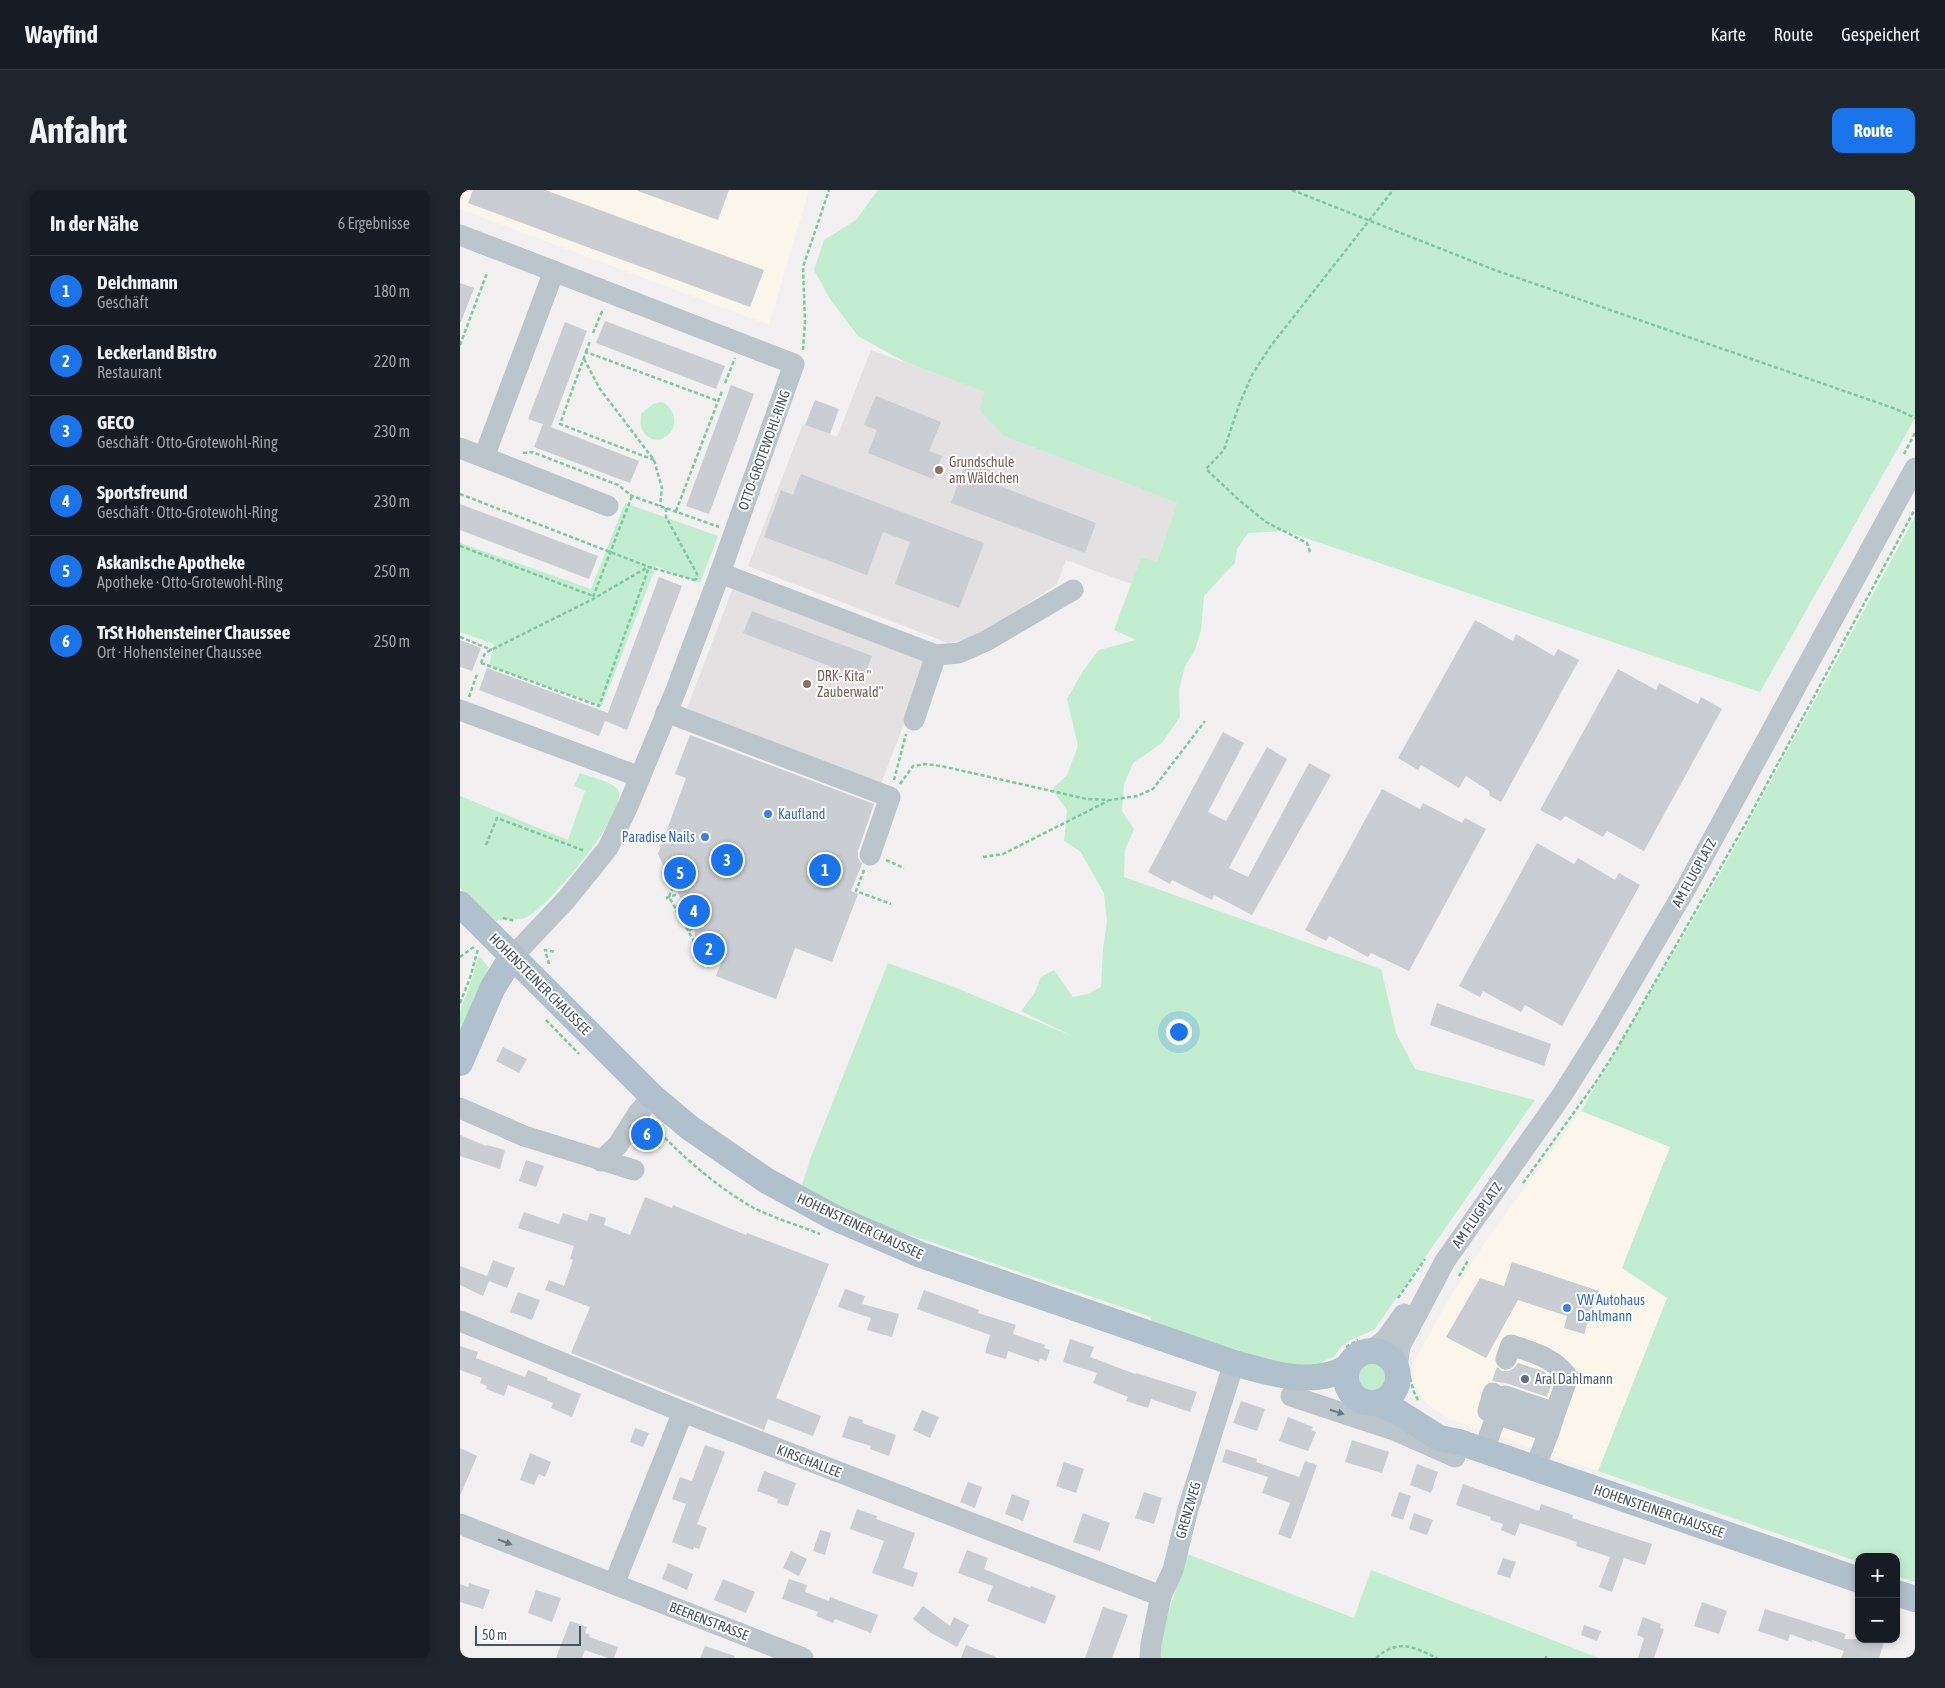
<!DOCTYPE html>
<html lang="de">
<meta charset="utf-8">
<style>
body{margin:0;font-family:"Asap Condensed",sans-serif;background:#20242c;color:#f1f3f6}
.controls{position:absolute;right:15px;bottom:15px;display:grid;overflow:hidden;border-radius:10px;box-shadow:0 2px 8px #0003}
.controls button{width:45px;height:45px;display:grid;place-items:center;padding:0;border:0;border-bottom:1px solid #363941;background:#171b24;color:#f1f3f6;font:25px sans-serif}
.scale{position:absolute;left:15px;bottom:12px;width:106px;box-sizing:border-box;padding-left:5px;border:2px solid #49545c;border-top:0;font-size:14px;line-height:18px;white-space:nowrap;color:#49545c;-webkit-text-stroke:4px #fff;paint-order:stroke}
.you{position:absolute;left:718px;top:841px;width:18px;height:18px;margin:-12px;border:4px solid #fff;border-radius:50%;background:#1a73e8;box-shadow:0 0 0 8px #1a73e833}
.badge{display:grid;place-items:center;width:32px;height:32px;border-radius:50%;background:#1a73e8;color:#fff;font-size:16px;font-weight:700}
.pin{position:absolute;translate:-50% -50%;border:2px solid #fff;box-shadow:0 1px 5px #0006}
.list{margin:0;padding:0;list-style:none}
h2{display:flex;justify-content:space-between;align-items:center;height:65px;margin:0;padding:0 20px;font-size:21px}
h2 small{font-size:16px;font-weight:400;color:#9ea1a6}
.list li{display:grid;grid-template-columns:32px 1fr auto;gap:15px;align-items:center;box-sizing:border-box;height:70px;padding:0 20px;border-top:1px solid #363941}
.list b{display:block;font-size:19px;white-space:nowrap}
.list p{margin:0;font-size:16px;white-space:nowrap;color:#9ea1a6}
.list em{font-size:16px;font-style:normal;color:#9ea1a6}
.map{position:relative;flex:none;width:1455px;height:1468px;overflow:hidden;border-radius:10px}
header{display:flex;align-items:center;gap:30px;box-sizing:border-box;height:70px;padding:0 25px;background:#171b24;border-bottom:1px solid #363941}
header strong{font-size:24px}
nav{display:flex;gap:28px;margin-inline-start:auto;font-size:18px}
.intro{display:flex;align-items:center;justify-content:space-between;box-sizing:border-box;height:120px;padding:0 30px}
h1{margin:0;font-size:35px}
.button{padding:12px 22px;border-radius:10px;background:#1a73e8;color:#fff;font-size:18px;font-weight:700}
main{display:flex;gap:30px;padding:0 30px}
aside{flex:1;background:#171b24;border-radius:10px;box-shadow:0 2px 8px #0003}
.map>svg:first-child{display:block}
.commercial{fill:#fbf6eb}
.education{fill:#e3e1e1}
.green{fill:#c2edd1}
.building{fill:#cacdd2}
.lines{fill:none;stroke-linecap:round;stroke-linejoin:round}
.path{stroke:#7cc8a0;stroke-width:2.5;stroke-dasharray:4 2.5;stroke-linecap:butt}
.minor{stroke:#bcc5cc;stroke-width:21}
.major{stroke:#b1c0cd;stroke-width:26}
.oneway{fill:#6c767e}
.education-dot{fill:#8d6e63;stroke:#fff;stroke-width:2}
.shop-dot{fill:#3f7fe0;stroke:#fff;stroke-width:2}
.service-dot{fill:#5c6f8a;stroke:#fff;stroke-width:2}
.labels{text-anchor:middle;stroke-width:4;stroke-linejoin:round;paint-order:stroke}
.street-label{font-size:14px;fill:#49545c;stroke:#fff}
.education-label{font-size:14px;fill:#785e54;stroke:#fff;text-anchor:start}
.shop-label{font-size:14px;fill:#366cbe;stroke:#fff;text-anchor:start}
.service-label{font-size:14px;fill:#4e5e75;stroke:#fff;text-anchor:start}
</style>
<header>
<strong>Wayfind</strong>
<nav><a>Karte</a><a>Route</a><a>Gespeichert</a></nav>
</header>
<div class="intro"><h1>Anfahrt</h1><a class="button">Route</a></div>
<main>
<aside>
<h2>In der Nähe<small>6 Ergebnisse</small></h2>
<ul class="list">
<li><span class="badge">1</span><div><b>Deichmann</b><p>Geschäft</p></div><em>180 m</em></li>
<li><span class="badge">2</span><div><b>Leckerland Bistro</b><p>Restaurant</p></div><em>220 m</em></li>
<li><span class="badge">3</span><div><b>GECO</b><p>Geschäft · Otto-Grotewohl-Ring</p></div><em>230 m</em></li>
<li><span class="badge">4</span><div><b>Sportsfreund</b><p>Geschäft · Otto-Grotewohl-Ring</p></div><em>230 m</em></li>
<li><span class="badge">5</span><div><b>Askanische Apotheke</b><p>Apotheke · Otto-Grotewohl-Ring</p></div><em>250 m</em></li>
<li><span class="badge">6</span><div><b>TrSt Hohensteiner Chaussee</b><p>Ort · Hohensteiner Chaussee</p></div><em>250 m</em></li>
</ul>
</aside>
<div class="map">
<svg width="1455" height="1468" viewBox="0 0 1455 1468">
<rect width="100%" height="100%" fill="#f2f0f0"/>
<g class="commercial">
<path d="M0,0H349L309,135L0,19Z"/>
<path d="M1121,921L1210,957L1162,1078L1207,1108L1138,1281L987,1228L966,1213L954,1194L953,1174L987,1112L1030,1045Z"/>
</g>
<g class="education">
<path d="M411,160L526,202L544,246L717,313L697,372L681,367L671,394L606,370L597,394L519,447L488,453L288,376L343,234L377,247Z"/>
<path d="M274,395L469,468L421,594L226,521Z"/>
</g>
<g class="green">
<path d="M418,0H1455V228L1300,502L825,341L788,343L777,359L775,373L744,406L741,440L735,460L725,476L719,500L720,527L702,553L673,573L664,594L662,621L674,639L665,660L664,687L921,779L936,843L955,879L1075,910L914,1140L890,1150L882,1156L874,1167L863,1171L857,1177L858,1184L689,1136L691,1127L388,1024L339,1004L351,967L428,773L494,797L612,846L561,821L574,804L581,787L594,780L613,807L628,804L641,797L643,759L647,732L644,703L620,661L604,651L607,620L592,599L607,585L618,556L607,509L623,481L639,460L676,450L654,440L681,367L697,372L717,313L544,246L520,220L525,202L445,172L398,146L370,109L354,80L364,50L396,30Z"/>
<path d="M201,212C214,216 219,234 209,244C199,255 184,249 181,236C180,232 181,228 181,224L193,214Z"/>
<path d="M165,313L258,346L240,393L196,376L142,516L29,476L34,454L0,442V353L131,399Z"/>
<path d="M1455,327V1392L1436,1386V1367H1399V1372L1138,1281L1207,1108L1162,1078L1210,957L1121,921L1269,668Z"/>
<path d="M120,583C130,587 154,592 158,600C170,621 89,715 69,726C58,732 47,728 36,731L0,698V606L108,650L125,601L114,596Z"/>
<path d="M20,767L28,777L27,782L0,850V821L9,798L18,768Z"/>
<circle cx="912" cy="1188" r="16"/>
<path d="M727,1364L894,1428L911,1380L1139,1468H694Z"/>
</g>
<g class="building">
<path d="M13,0H85L304,80L290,117L8,13Z"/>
<path d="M178,0H269L258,30L178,1Z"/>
<path d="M0,93L14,98L1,132H0Z"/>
<path d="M145,131L265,176L256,199L136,153Z"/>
<path d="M105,132L127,141L91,237L68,229Z"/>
<path d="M271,195L294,204L249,324L226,316Z"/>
<path d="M416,206L481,232L469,261L482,266L473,289L408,263L417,240L404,235Z"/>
<path d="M355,210L379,219L370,244L345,235Z"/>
<path d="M83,234L179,271L170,293L74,257Z"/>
<path d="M506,271L536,282L532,293L636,333L625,363L491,313Z"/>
<path d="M341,284L524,353L499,418L435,394L450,352L423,342L407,385L304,347L321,300L333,305Z"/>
<path d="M0,314L138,366L129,389L0,340Z"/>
<path d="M199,387L222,396L167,540L145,531L139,546L19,500L27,478L148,523L146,528Z"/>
<path d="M292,421L412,466L403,489L283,443Z"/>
<path d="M1015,430L1053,451L1056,444L1094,466L1098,459L1119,470L1041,612L1030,606L1029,601L1006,586L999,598L961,575L958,580L938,568Z"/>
<path d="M0,450L21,458L12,481L0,477Z"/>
<path d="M1158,479L1196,500L1199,493L1238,514L1241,507L1262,519L1184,661L1147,641L1143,647L1105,626L1101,631L1080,620Z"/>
<path d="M763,542L784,553L748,622L766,631L807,557L827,569L769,678L788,687L849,573L871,585L792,725L754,705L752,710L712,690L710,694L688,682Z"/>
<path d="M230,545L414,614L398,661V668L402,674L391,701L398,704L372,772L335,758L316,809L256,786L262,770L238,761L243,750L235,747L234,738L226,718L214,723L222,711L216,699L204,693L210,690L198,664L226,588L215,584Z"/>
<path d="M922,599L960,619L963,613L1002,633L1005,628L1026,639L949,781L911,763L908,767L869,746L866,751L845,740Z"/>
<path d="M1077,653L1114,674L1118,668L1155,690L1159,683L1180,695L1102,836L1065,815L1061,822L1023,801L1020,807L999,796Z"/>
<path d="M977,813L1091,854L1084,876L970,835Z"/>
<path d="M43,857L67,869L59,883L36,871Z"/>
<path d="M0,945L26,956L27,955L45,960L40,979L0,966Z"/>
<path d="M66,970L84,976L76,997L59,991Z"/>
<path d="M185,1007L212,1018L213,1015L286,1045L287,1043L369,1074L316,1208L361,1226L353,1246L308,1229L304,1240L111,1163L130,1117L85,1100L89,1090L104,1096L113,1070L110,1069L114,1056L58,1038L64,1022L99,1034L103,1023L127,1031L130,1023L146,1028L144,1035L170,1045Z"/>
<path d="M33,1070L55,1078L47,1098L29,1091L23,1106L0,1095V1076L27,1086Z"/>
<path d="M1052,1072L1139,1101L1124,1144L1104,1138L1107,1126L1058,1110L1026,1168L986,1147L1020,1088L1044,1096Z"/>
<path d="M385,1099L405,1106L402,1114L439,1124L432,1147L407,1140L411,1128L378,1117Z"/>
<path d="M464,1100L519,1120L518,1123L556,1135L553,1144L585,1155L584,1158L590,1160L586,1171L580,1168L579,1172L548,1161L546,1169L525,1163L530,1145L457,1119Z"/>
<path d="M58,1102L80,1110L72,1130L50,1122Z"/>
<path d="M610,1149L634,1157L630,1167L675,1184L676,1183L737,1202L730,1222L691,1209L688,1218L666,1211L668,1207L633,1193L637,1183L603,1172Z"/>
<path d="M0,1156L18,1162L16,1168L65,1187L68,1180L88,1188L87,1190L121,1204L112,1227L91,1218L93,1213L48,1195L44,1206L26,1199L27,1196L20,1193L22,1188L0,1180Z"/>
<path d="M1058,1173L1083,1181L1093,1189L1087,1207L1049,1194L1032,1191L1037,1177L1042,1181H1049L1054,1178Z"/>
<path d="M781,1211L805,1219L797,1241L773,1233Z"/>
<path d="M462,1220L479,1227L470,1248L453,1240Z"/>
<path d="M389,1226L403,1230L402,1233L436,1245L429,1266L410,1259L411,1256L382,1247Z"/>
<path d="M828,1227L853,1237L851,1240L856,1242L848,1261L819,1251Z"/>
<path d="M175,1238L189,1243L183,1257L170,1252Z"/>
<path d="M892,1250L929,1262L922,1283L885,1272Z"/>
<path d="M245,1255L265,1262L237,1334L247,1338L239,1359L234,1357L233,1360L212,1352L226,1314L212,1309L220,1287L232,1291Z"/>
<path d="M0,1258L17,1266L0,1306Z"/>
<path d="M766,1259L797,1269L796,1272L839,1287L845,1271L857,1275L831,1349L818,1344L830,1313L802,1303L808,1287L762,1272Z"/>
<path d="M70,1263L91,1272L85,1287L79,1284L74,1295L60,1290Z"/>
<path d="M604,1272L624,1279L616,1303L596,1296Z"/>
<path d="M957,1274L978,1282L971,1303L950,1295Z"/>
<path d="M304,1281L336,1293L328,1316L317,1313L318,1309L297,1301Z"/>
<path d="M508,1292L522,1297L515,1318L500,1312Z"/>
<path d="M1003,1294L1079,1321L1081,1314L1113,1325L1112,1328L1192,1354L1185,1375L1164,1368L1152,1402L1139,1397L1150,1367L1116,1356L1117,1352L1060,1333L1055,1346L1041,1340L1043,1334L1030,1330L1031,1327L996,1315Z"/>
<path d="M684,1302L702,1308L694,1334L675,1328Z"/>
<path d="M939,1302L951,1306L943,1330L931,1326Z"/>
<path d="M552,1304L570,1311L563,1331L545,1324Z"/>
<path d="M397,1319L417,1326L416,1329L455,1343L443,1378L458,1383L453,1397L412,1383L424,1351L390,1339Z"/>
<path d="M623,1323L650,1333L640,1361L613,1352Z"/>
<path d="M954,1323L973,1330L967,1345L949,1339Z"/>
<path d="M360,1340L371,1343L365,1365L353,1361Z"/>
<path d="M507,1360L528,1368L524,1379L570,1398L571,1396L596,1406L585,1434L527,1411L533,1396L498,1383Z"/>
<path d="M331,1361L347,1369L339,1386L323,1378Z"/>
<path d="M1043,1368L1056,1372L1050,1388L1037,1384Z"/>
<path d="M208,1373L233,1384L227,1400L202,1389Z"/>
<path d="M263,1389L295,1402L286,1423L254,1410Z"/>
<path d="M329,1389L347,1395L345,1402L369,1411L370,1407L418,1425L411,1443L375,1429L373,1433L356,1426L358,1422L322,1409Z"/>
<path d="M9,1393L30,1400L23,1419L0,1412V1394L8,1397Z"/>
<path d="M76,1400L101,1408L92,1432L68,1423Z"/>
<path d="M1242,1412L1267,1421L1259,1444L1234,1436Z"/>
<path d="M463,1416L490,1436L494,1427L509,1435L497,1457L471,1443L453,1429Z"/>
<path d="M643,1417L668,1425L660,1447L652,1468H625Z"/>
<path d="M1305,1419L1386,1444L1384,1449H1425L1419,1468H1381L1384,1461L1352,1450V1452L1330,1444L1328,1451L1298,1441Z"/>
<path d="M1183,1427L1201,1434L1200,1438L1204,1439L1194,1468H1178L1184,1448L1177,1445Z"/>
<path d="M110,1431L127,1437L125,1443L130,1445L129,1447L158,1457L154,1468H148L125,1460L122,1468H96Z"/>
<path d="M1124,1435L1141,1441L1137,1451L1121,1445Z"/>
<path d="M506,1455L536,1467V1468H501Z"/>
<path d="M245,1456L275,1466L274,1468H240Z"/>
</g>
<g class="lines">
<g class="path">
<path d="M832,0L1032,79L1436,219L1455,228"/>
<path d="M133,143L143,119"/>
<path d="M0,155L27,83"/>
<path d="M343,160L345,131L343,77L369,0"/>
<path d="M126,162L130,151"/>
<path d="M124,169L140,199L194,270L202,298L200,316"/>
<path d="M265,193L275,168"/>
<path d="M63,263L72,262L158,295L172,306L259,337"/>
<path d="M1444,264L1455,243"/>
<path d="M194,270L100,234L126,162L258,211"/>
<path d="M0,304L189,377L238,391"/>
<path d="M206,318V327L237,384L236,390"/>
<path d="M216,321L262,201"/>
<path d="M0,356L133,406"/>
<path d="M850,362L847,353L806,332L779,310L746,279L764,260L779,215L792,185L810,157L933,0"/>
<path d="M133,407L172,306"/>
<path d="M0,447L32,460"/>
<path d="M21,473L139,516L189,377"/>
<path d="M21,473L25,463L133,409L188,377"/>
<path d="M9,507L17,484"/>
<path d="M434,590L446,544"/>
<path d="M440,594L453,576L465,574L481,576L627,609L650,610L677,606L693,599L745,531"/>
<path d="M26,655L37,628L125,661"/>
<path d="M523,667L543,664L648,611"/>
<path d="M426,670L444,678"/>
<path d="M404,680L396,701L431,714"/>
<path d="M213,697L209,707L233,749V757L249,777"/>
<path d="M206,708L218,704"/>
<path d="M43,728L55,731"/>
<path d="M224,731L230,728"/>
<path d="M229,741L234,737"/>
<path d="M0,767L15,756"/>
<path d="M89,774L85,760L96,762"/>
<path d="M0,813L10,788L18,759"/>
<path d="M86,830L119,864"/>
<path d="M191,934C221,965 254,995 292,1017C313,1028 338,1035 360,1044"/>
<path d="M1063,993L1136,892L1158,857L1287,631L1455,319"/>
<path d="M999,1086L1009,1069"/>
<path d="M938,1108L965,1069"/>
<path d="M886,1157L898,1150"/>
<path d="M950,1188L954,1202L958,1210"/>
<path d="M1086,1466V1468"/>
<path d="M916,1468C939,1448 953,1457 977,1468"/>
</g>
<g class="minor">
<path d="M0,45L334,174L260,383L216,500L168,616L148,658L106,710L52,767"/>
<path d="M0,258L148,316"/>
<path d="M24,267L94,81"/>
<path d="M260,383L476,465L499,463L526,451L613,400"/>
<path d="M0,520L180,587"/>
<path d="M206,522L430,607L410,665"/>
<path d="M454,530L476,465"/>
<path d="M0,918L64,946L174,980"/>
<path d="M141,971L158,955L179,922L193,907"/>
<path d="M0,1131L223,1222L701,1406"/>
<path d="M911,1161L926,1149L944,1124"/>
<path d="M1046,1169L1051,1155C1074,1163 1093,1167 1108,1187L1095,1223"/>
<path d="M937,1177L940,1156L985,1071L1102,905L1143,840L1226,698L1455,278"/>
<path d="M1033,1203L1028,1221L1037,1224L1045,1206L1095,1223L1089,1242"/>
<path d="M831,1206L934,1240L995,1267"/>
<path d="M1024,1260L1037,1224L1089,1242L1075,1278"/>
<path d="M0,1334L343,1468"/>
<path d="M154,1394L223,1222"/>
<path d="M690,1468L691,1454L701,1406L713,1380L728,1319L774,1173"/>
</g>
<g class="major">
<path d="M0,714L193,907L230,938L307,991L373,1027L461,1065L774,1173C811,1183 852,1198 888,1177"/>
<path d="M0,873L33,797L52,767"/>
<circle cx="912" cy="1187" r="26"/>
<path d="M916,1213L938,1222L979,1248L999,1252L1399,1390"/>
<path d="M1436,1403L1455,1409"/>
</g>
</g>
<defs><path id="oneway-solid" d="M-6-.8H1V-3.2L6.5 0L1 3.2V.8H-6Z" transform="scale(1.25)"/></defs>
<g class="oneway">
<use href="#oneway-solid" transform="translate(877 1222) rotate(18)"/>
<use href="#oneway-solid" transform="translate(45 1352) rotate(21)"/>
</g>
<g class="education-dot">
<circle cx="479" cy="280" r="5"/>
<circle cx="347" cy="494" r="5"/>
</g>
<g class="shop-dot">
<circle cx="308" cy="624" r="5"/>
<circle cx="245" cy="647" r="5"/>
<circle cx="1107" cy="1118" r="5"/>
</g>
<circle class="service-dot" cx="1065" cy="1189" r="5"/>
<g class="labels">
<g class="street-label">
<text transform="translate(304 260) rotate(-70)" y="5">OTTO-GROTEWOHL-RING</text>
<text transform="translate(1234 683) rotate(-61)" y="5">AM FLUGPLATZ</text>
<text transform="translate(80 794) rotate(45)" y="5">HOHENSTEINER CHAUSSEE</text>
<text transform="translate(1017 1025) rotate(-55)" y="5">AM FLUGPLATZ</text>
<text transform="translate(400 1036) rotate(25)" y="5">HOHENSTEINER CHAUSSEE</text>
<text transform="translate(349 1271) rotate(21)" y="5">KIRSCHALLEE</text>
<text transform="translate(728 1320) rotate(-74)" y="5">GRENZWEG</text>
<text transform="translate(1199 1321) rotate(19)" y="5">HOHENSTEINER CHAUSSEE</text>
<text transform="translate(249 1431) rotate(21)" y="5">BEERENSTRASSE</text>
</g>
<g class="education-label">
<text x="489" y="277">Grundschule<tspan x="489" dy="16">am Wäldchen</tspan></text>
<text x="357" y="491">DRK- Kita "<tspan x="357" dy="16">Zauberwald"</tspan></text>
</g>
<g class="shop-label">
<text x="318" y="629">Kaufland</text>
<text x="235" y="652" text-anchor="end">Paradise Nails</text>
<text x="1117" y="1115">VW Autohaus<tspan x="1117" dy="16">Dahlmann</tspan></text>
</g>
<g class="service-label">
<text x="1075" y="1194">Aral Dahlmann</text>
</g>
</g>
</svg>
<div class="controls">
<button>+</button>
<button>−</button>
</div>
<div class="scale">50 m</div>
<div class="you"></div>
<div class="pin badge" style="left:365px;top:680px">1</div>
<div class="pin badge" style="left:249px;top:759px">2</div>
<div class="pin badge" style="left:267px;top:670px">3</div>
<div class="pin badge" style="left:234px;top:721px">4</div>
<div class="pin badge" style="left:220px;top:683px">5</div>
<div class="pin badge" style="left:187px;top:944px">6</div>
</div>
</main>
